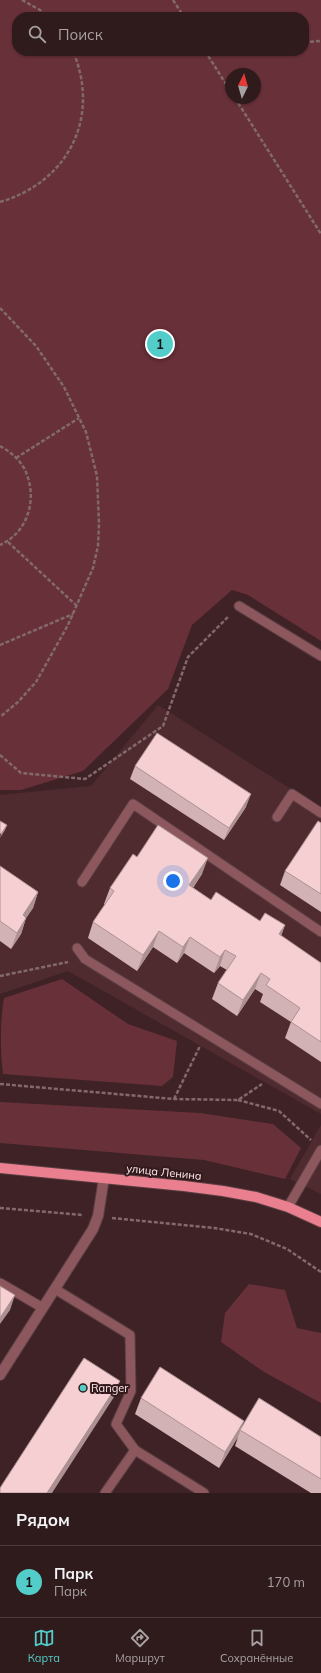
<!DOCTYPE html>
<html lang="ru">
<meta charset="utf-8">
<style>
body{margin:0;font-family:Mulish,sans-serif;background:#3b2729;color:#f1f3f6}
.compass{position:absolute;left:225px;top:68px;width:36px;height:36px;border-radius:50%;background:#2f1a1c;box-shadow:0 1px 3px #0004;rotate:5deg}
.you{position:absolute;left:173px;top:881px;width:14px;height:14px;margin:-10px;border:3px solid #fff;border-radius:50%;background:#1a73e8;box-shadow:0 0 0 6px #1a73e833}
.badge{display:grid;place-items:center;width:26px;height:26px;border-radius:50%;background:#53cdc9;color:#111;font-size:13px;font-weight:700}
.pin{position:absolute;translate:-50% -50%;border:2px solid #fff;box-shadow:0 1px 4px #0006}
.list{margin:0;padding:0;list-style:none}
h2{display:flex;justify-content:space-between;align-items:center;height:52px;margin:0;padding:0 16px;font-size:17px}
h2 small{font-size:13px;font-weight:400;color:#a7a1a3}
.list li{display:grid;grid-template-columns:26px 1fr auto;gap:12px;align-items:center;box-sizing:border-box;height:72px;padding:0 16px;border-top:1px solid #4a383b}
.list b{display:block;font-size:15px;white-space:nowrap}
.list p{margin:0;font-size:13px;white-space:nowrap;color:#a7a1a3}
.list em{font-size:13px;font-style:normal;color:#a7a1a3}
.icon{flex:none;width:22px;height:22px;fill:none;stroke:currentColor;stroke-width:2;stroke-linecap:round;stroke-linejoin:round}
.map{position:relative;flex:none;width:321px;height:1493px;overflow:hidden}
.search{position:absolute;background:#2f1a1c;box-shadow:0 1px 3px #0004;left:12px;right:12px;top:12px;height:44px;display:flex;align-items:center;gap:10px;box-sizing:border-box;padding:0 14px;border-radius:16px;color:#a7a1a3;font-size:15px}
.sheet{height:124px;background:#2f1a1c}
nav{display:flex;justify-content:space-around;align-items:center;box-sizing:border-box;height:56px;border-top:1px solid #4a383b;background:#2f1a1c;font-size:11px;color:#a7a1a3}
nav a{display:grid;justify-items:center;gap:2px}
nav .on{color:#53cdc9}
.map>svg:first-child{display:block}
.built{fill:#4f2b30}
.green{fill:#683039;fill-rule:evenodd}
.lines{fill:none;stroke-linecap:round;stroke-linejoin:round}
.lane-casing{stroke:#5a3e42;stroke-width:11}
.street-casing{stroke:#5a3e42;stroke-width:12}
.primary-casing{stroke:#5a3e42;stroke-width:12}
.path{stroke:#82696c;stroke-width:2.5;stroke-dasharray:4 2;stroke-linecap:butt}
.lane{stroke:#8c585e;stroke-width:9}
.street{stroke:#8c585e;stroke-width:10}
.primary{stroke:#ea808f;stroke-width:10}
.wall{fill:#d3b2b5}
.shaded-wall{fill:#ac9193}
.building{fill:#f5cfd2;stroke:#ac9193}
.poi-dot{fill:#53cdc9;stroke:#34191c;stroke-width:1.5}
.labels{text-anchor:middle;stroke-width:4;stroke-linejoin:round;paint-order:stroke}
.street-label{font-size:11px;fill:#fdedee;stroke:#34191c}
.poi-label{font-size:11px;fill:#fdedee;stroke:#34191c;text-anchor:start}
</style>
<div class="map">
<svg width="321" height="1493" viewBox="0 0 321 1493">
<rect width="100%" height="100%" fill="#3f2226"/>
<g class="built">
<path d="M158,705L321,808V1114L68,971L0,994V795L91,786Z"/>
<path d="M321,1125V1194L290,1179Z"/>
</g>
<g class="green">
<path d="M0,0H321V641L248,595L232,590L192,625L168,689L83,771L21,790H0ZM17,17H304V51H17ZM231,74H255V98H231Z"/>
<path d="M62,979L128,1024L177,1041L173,1077L162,1086L3,1074C0,1050 0,1022 4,998Z"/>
<path d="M0,1102L200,1113L273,1124L301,1148L285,1179L204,1160L0,1143Z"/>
<path d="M249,1284L285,1290L297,1328L321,1333V1403L264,1372L221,1342L225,1313Z"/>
</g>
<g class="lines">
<defs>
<g id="lane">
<path d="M239,606L321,656"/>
<path d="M277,817L292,794L321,813"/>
<path d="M82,882L133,804L321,932"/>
<path d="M77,948L85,959L321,1104"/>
<path d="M288,1207L321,1150"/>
<path d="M0,1283L43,1308"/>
<path d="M55,1289L130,1335L131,1391L116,1424L135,1450"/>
<path d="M105,1493L135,1450L204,1493"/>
</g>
<path id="street" d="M0,1375L93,1229L98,1216L104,1178"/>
<path id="primary" d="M0,1168L184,1186L223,1191L256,1197L288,1207L321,1222"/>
</defs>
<use href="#lane" class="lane-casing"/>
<use href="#street" class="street-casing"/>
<use href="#primary" class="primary-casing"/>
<g class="path">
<path d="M22,0L40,10L47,17"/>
<path d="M173,0L184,17"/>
<path d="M304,42L321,41"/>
<path d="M205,51L231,92"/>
<path d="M74,53L116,51"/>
<path d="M235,98L321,234"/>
<path d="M0,202C68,182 101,118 73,51"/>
<path d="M0,308L36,346L64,387L86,432L97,476L99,524L98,546L93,568L68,625L36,682L18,702L0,717"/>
<path d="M0,446C11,452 23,462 27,475C37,501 27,533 0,545"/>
<path d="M16,458L79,418"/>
<path d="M8,542L77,606"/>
<path d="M0,645L73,614"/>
<path d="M0,755L21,773L85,779L163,726L188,657L229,616"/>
<path d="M0,976L68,962"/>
<path d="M0,1084L174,1099L238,1100L262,1084"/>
<path d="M174,1099L200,1046"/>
<path d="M238,1100L279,1111L311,1140"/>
<path d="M0,1208L83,1215"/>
<path d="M112,1218L214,1228L251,1234L287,1249L321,1272"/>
</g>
<use href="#lane" class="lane"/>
<use href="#street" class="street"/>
<use href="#primary" class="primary"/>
</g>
<g class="wall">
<path d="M135,766L246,807L224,840L130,779Z"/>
<path d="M321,823V912L280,885L285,871Z"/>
<path d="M137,857L202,874L193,888L211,900L260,921L285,925L281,936L321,963V1062L285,1038L291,1022L260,1002L263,994L255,989L237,1016L212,999L218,983L227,970L220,966L214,973L184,953L177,963L153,947L137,971L88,938L93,922L105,904H104L110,888Z"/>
<path d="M0,866L38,892L33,908L26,918L21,934L11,949L0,941Z"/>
<path d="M141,1398L241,1429L321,1437V1493H311L235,1446L238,1437L219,1468L135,1414Z"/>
</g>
<g class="shaded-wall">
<path d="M251,794L246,807L224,840L229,828Z"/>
<path d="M7,825L5,830L0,838L1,834Z"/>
<path d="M208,858L202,874L183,901L189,885Z"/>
<path d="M38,892L33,908L17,931L23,915Z"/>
<path d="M26,918L21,934L11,949L17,933Z"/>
<path d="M285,925L279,941V934Z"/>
<path d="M159,931L153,947L137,971L143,955Z"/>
<path d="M190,937L184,953L177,963L183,947Z"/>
<path d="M225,950L220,966L214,973L220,957Z"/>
<path d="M261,973L255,989L237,1016L243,1000Z"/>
<path d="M15,1295L10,1310L0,1324V1318Z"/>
<path d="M120,1381L114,1397L52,1493H47Z"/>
<path d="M244,1421L238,1437L219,1468L225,1452Z"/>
</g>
<g class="building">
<path d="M157,733L251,794L229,828L135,766Z"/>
<path d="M0,821L7,825L1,834L0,833Z"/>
<path d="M318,821L321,823V894L285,871Z"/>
<path d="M158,825L208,858L189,885L211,900L216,892L260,921L265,913L285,925L279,934L321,963V1042L291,1022L300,1008L266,985L270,979L261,973L243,1000L218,983L236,956L225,950L220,957L190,937L183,947L159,931L143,955L93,922L114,891L110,888L133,854L137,857Z"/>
<path d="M0,866L38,892L23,915L26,918L17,933L0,921Z"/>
<path d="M0,1286L15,1295L0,1318Z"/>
<path d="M84,1358L120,1381L47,1493H0V1488Z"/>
<path d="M160,1367L244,1421L225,1452L141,1398Z"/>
<path d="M259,1398L321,1437V1479L240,1430Z"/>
</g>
<circle class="poi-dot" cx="83" cy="1388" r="4"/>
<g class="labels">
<g class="street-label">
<text transform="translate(164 1172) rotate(6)" y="4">улица Ленина</text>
</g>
<g class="poi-label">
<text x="91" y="1392">Ranger</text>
</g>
</g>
</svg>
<svg class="compass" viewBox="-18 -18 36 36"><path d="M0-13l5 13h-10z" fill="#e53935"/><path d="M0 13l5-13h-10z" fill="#a7a1a3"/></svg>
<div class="you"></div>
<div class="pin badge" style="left:160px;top:344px">1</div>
<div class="search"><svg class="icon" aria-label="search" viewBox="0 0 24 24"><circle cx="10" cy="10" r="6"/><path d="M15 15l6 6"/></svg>Поиск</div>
</div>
<section class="sheet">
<h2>Рядом<small></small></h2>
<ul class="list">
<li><span class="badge">1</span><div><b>Парк</b><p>Парк</p></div><em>170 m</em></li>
</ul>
</section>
<nav>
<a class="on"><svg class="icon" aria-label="map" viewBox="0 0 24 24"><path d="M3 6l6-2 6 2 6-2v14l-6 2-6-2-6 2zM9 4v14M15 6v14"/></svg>Карта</a>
<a><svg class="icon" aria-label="directions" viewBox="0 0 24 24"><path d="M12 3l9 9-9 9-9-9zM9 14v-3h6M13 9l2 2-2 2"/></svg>Маршрут</a>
<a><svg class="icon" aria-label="saved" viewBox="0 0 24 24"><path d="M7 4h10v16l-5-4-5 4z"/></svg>Сохранённые</a>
</nav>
